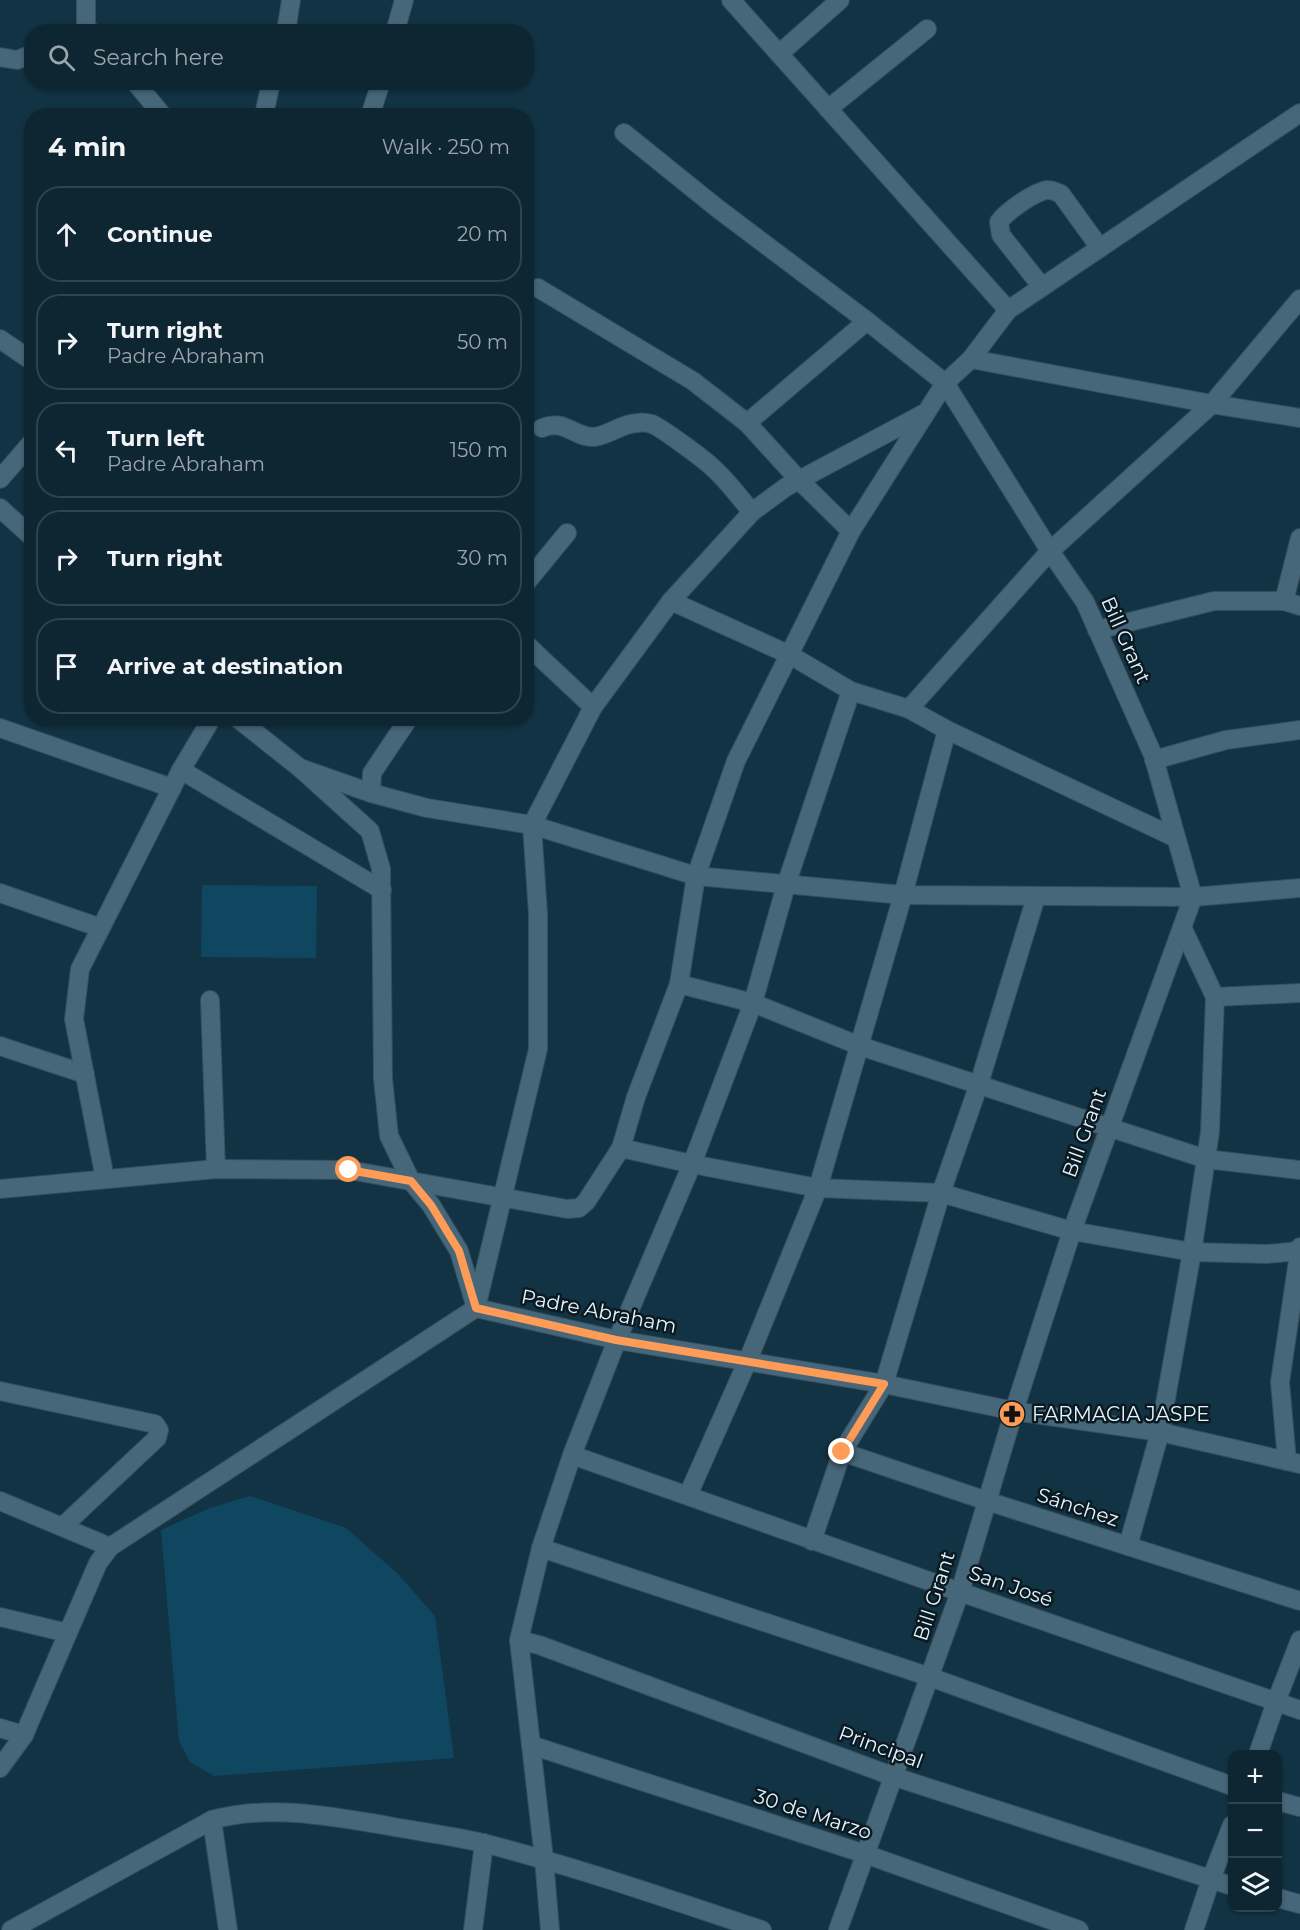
<!DOCTYPE html>
<meta charset="utf-8">
<style>
body{margin:0;font-family:Montserrat,sans-serif;background:#172e3a;color:#f1f3f6}
.controls{position:absolute;right:18px;bottom:18px;display:grid;overflow:hidden;border-radius:12px;box-shadow:0 2px 4px #0004}
.controls button{width:54px;height:54px;display:grid;place-items:center;padding:0;border:0;border-bottom:2px solid #2e434d;background:#0e2632;color:#f1f3f6;font:30px sans-serif}
.stop{position:absolute;width:18px;height:18px;margin:-14px;border:4px solid #fe9c57;border-radius:50%;background:#fff}
.stop.end{background:#fe9c57;border-color:#fff;box-shadow:0 2px 6px #0008}
.list{margin:0;padding:0;list-style:none}
h2{display:flex;justify-content:space-between;align-items:center;height:78px;margin:0;padding:0 24px;font-size:26px}
h2 small{font-size:20px;font-weight:400;color:#9ba5ac}
.list li{display:grid;grid-template-columns:39px 1fr auto;gap:18px;align-items:center;box-sizing:border-box;height:96px;margin:0 12px 12px;padding:0 12px;border:2px solid #2e434d;border-radius:24px}
.list b{display:block;font-size:22px;white-space:nowrap}
.list p{margin:0;font-size:20px;white-space:nowrap;color:#9ba5ac}
.list em{font-size:20px;font-style:normal;color:#9ba5ac}
.icon{flex:none;width:33px;height:33px;fill:none;stroke:currentColor;stroke-width:2;stroke-linecap:round;stroke-linejoin:round}
.map{position:relative;flex:none;width:1300px;height:1930px;overflow:hidden}
.search{position:absolute;background:#0e2632;box-shadow:0 2px 4px #0004;left:24px;top:24px;width:510px;height:66px;display:flex;align-items:center;gap:15px;box-sizing:border-box;padding:0 21px;border-radius:24px;color:#9ba5ac;font-size:22px}
.panel{position:absolute;background:#0e2632;box-shadow:0 2px 4px #0004;left:24px;top:108px;width:510px;height:618px;border-radius:24px}
.map>svg:first-child{display:block}
.pitch{fill:#0f4761}
.lines{fill:none;stroke-linecap:round;stroke-linejoin:round}
.minor-casing{stroke:#364e5c;stroke-width:20}
.minor{stroke:#466679;stroke-width:18}
.route{stroke:#fe9c57;stroke-width:8}
.labels{text-anchor:middle;stroke-width:5;stroke-linejoin:round;paint-order:stroke}
.street-label{font-size:20px;fill:#e2f4ff;stroke:#0b1920}
.poi-label{font-size:20px;fill:#e2f4ff;stroke:#0b1920;text-anchor:start}
</style>
<div class="map">
<svg width="1300" height="1930" viewBox="0 0 1300 1930">
<rect width="100%" height="100%" fill="#123343"/>
<g class="pitch">
<path d="M202,885L317,886L316,958L201,957Z"/>
<path d="M250,1496L346,1528L398,1574L435,1616L454,1758L214,1776L190,1762L179,1741L161,1530L210,1508Z"/>
</g>
<g class="lines">
<defs>
<g id="minor">
<path d="M86,0V26L91,32"/>
<path d="M731,0L1008,310"/>
<path d="M286,32L291,0"/>
<path d="M395,32L404,0"/>
<path d="M779,54L840,0"/>
<path d="M0,57L17,60L32,54"/>
<path d="M135,82L163,116"/>
<path d="M828,109L927,29"/>
<path d="M264,115L271,82"/>
<path d="M370,116L381,82"/>
<path d="M624,133L717,208L867,321L945,383L1050,551L1085,602L1153,755L1193,897L1072,1231L1014,1411L960,1592L838,1930"/>
<path d="M1042,287L1001,235L999,222C1006,212 1030,195 1043,191C1049,188 1056,192 1061,194L1100,248"/>
<path d="M538,288L693,381L747,423L799,480L851,531"/>
<path d="M0,339L32,361"/>
<path d="M971,359L1212,404L1300,418"/>
<path d="M747,423L867,321"/>
<path d="M542,428C564,418 575,438 594,437C610,435 622,423 638,423C642,422 648,423 652,424C660,427 704,459 712,467C727,480 739,497 752,512"/>
<path d="M0,479L32,442"/>
<path d="M0,508L32,537"/>
<path d="M526,583L567,533"/>
<path d="M671,601L790,655L851,691L909,709L947,730L1176,838"/>
<path d="M1284,601L1300,538"/>
<path d="M1097,630L1214,601H1284L1300,606"/>
<path d="M526,644L593,707"/>
<path d="M909,709L1050,551L1212,404L1300,299"/>
<path d="M237,718L300,768L371,793L427,808L532,825L696,876L903,895L1193,897L1300,888"/>
<path d="M0,728L172,788"/>
<path d="M1154,760L1226,740L1300,730"/>
<path d="M300,768L370,831L381,869L383,1079L389,1136L411,1181L431,1205L459,1251L476,1308L617,1340L884,1384L1014,1411L1160,1432L1300,1464"/>
<path d="M181,770L382,890"/>
<path d="M371,793L372,773L409,718"/>
<path d="M0,893L101,928"/>
<path d="M679,984L753,1003L860,1046L1206,1159L1300,1170"/>
<path d="M1215,997L1300,993"/>
<path d="M210,1000L216,1169"/>
<path d="M0,1046L85,1074"/>
<path d="M621,1148L692,1164L818,1188L941,1193L1072,1231L1192,1252L1267,1254L1299,1251"/>
<path d="M105,1179L74,1019L80,969L181,770L212,718"/>
<path d="M0,1189L216,1169L349,1170L567,1209L579,1208L586,1202L621,1148L636,1097L679,984L696,876L736,761L851,531L945,383L971,359L1008,310L1300,113"/>
<path d="M0,1391L155,1424L159,1430L157,1438L62,1527"/>
<path d="M842,1452L987,1501L1300,1601"/>
<path d="M572,1455L960,1592L1300,1710"/>
<path d="M1287,1461L1280,1382L1300,1247"/>
<path d="M688,1495L748,1360L818,1188L903,895L947,730"/>
<path d="M0,1501L110,1547"/>
<path d="M812,1541L842,1452L884,1384L941,1193L979,1084L1036,897"/>
<path d="M1128,1546L1160,1432L1192,1252L1210,1132L1215,997L1182,927"/>
<path d="M541,1548L930,1677L1232,1786"/>
<path d="M0,1617L68,1633"/>
<path d="M519,1640L539,1645L892,1776L1232,1886"/>
<path d="M0,1728L24,1735"/>
<path d="M531,1745L865,1854L1079,1930"/>
<path d="M1258,1754L1276,1702L1300,1640"/>
<path d="M0,1768L24,1735L98,1563L110,1547L476,1308L538,1049V914L532,825L593,707L671,601L752,512L786,487L923,414"/>
<path d="M1278,1801L1300,1807"/>
<path d="M212,1820L228,1930"/>
<path d="M1278,1898L1300,1904"/>
<path d="M11,1930L212,1820C270,1804 331,1816 389,1826C421,1832 455,1836 487,1844C580,1868 671,1900 762,1930"/>
<path d="M473,1930L484,1843"/>
<path d="M550,1930L544,1859L519,1640L541,1548L572,1455L617,1340L692,1164L753,1003L786,885L851,691"/>
<path d="M1194,1930L1211,1879L1232,1825"/>
</g>
</defs>
<use href="#minor" class="minor-casing"/>
<use href="#minor" class="minor"/>
</g>
<g class="lines">
<path class="route" d="M349,1170L411,1181L431,1205L459,1251L476,1308L616,1340L884,1384L842,1452"/>
</g>
<defs>
<symbol id="pharmacy-disc" viewBox="-11 -11 22 22"><circle r="9.5" fill="#fe9c57" stroke="#0b1920"/><path d="M-2-6h4v4h4v4h-4v4h-4v-4h-4v-4h4Z" fill="#111"/></symbol>
</defs>
<g fill-rule="evenodd">
<use href="#pharmacy-disc" x="997" y="1399" width="30" height="30"/>
</g>
<g class="labels">
<g class="street-label">
<text transform="translate(1126 640) rotate(66)" y="7">Bill Grant</text>
<text transform="translate(1084 1133) rotate(-70)" y="7">Bill Grant</text>
<text transform="translate(599 1311) rotate(11)" y="7">Padre Abraham</text>
<text transform="translate(1078 1507) rotate(18)" y="7">Sánchez</text>
<text transform="translate(1011 1586) rotate(19)" y="7">San José</text>
<text transform="translate(934 1596) rotate(-72)" y="7">Bill Grant</text>
<text transform="translate(881 1747) rotate(20)" y="7">Principal</text>
<text transform="translate(813 1814) rotate(18)" y="7">30 de Marzo</text>
</g>
<g class="poi-label">
<text x="1032" y="1421">FARMACIA JASPE</text>
</g>
</g>
</svg>
<div class="controls">
<button>+</button>
<button>−</button>
<button><svg class="icon" aria-label="layers" viewBox="0 0 24 24"><path d="M12 4l9 5-9 5-9-5zM3 14l9 5 9-5"/></svg></button>
</div>
<div class="stop" style="left:349px;top:1170px"></div>
<div class="stop end" style="left:842px;top:1452px"></div>
<div class="search"><svg class="icon" aria-label="search" viewBox="0 0 24 24"><circle cx="10" cy="10" r="6"/><path d="M15 15l6 6"/></svg>Search here</div>
<section class="panel">
<h2>4 min<small>Walk · 250 m</small></h2>
<ul class="list">
<li><svg class="icon" aria-label="ahead" viewBox="0 0 24 24"><path d="M12 20V5M6 11l6-6 6 6"/></svg><div><b>Continue</b></div><em>20 m</em></li>
<li><svg class="icon" aria-label="right" viewBox="0 0 24 24"><path d="M7 20v-9h11M14 6l5 5-5 5"/></svg><div><b>Turn right</b><p>Padre Abraham</p></div><em>50 m</em></li>
<li><svg class="icon" aria-label="left" viewBox="0 0 24 24"><path d="M17 20v-9H6M10 6l-5 5 5 5"/></svg><div><b>Turn left</b><p>Padre Abraham</p></div><em>150 m</em></li>
<li><svg class="icon" aria-label="right" viewBox="0 0 24 24"><path d="M7 20v-9h11M14 6l5 5-5 5"/></svg><div><b>Turn right</b></div><em>30 m</em></li>
<li><svg class="icon" aria-label="arrive" viewBox="0 0 24 24"><path d="M6 21V4h12l-3 4 3 4H6"/></svg><div><b>Arrive at destination</b></div></li>
</ul>
</section>
</div>
